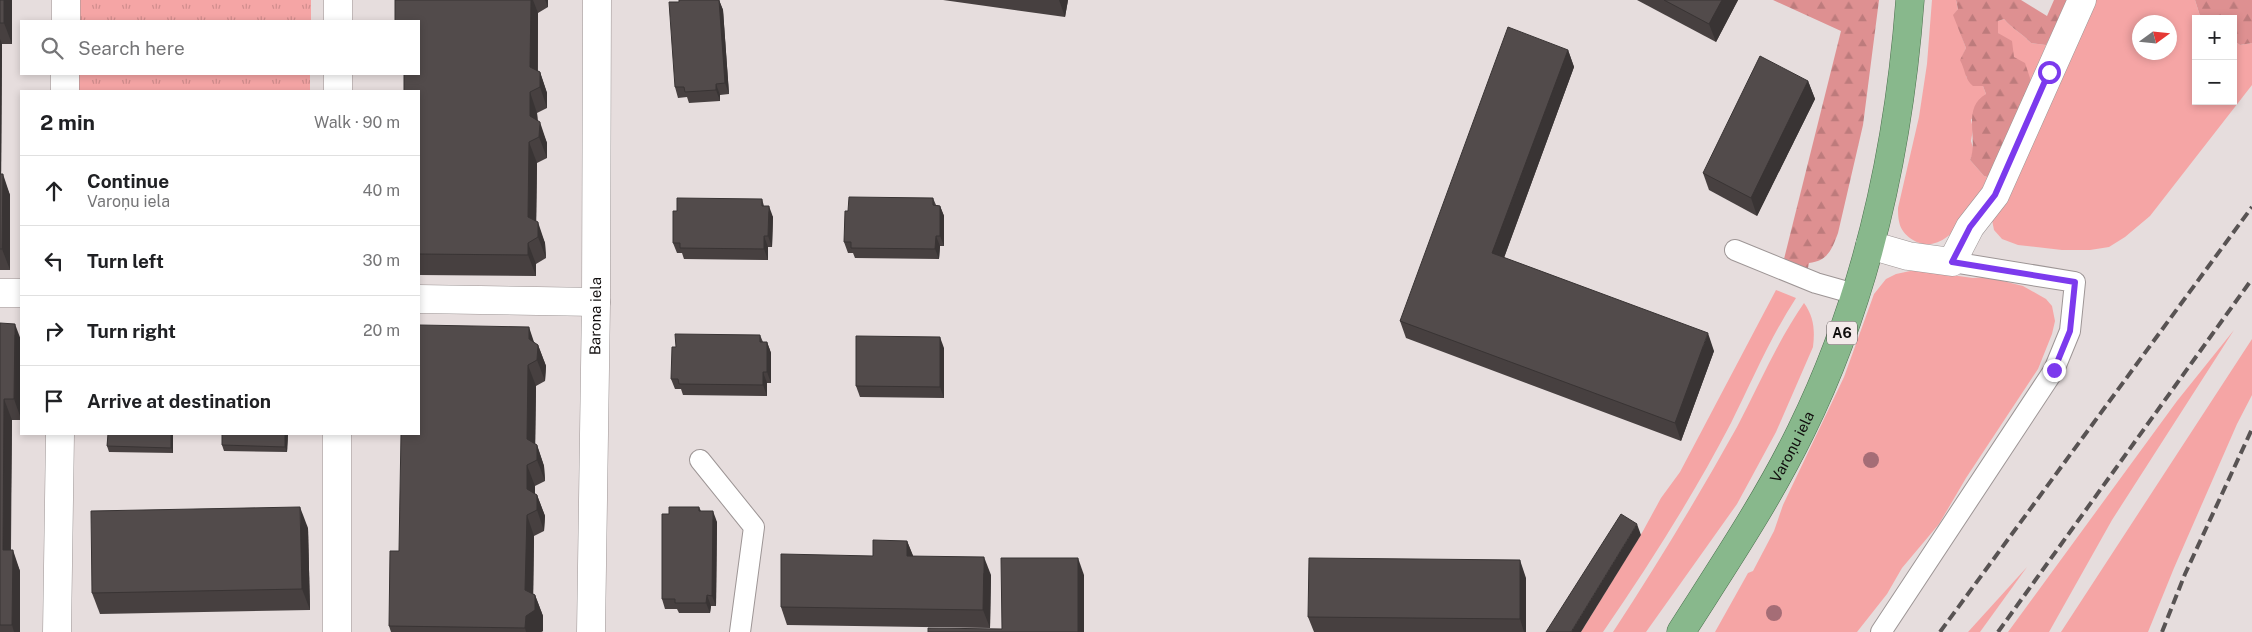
<!DOCTYPE html>
<meta charset="utf-8">
<style>
body{margin:0;font-family:"Public Sans",sans-serif;background:#f6f6f6;color:#202124}
.controls{position:absolute;right:15px;top:15px;display:grid;overflow:hidden;border-radius:0px;box-shadow:0 2px 8px #0003}
.controls button{width:45px;height:45px;display:grid;place-items:center;padding:0;border:0;border-bottom:1px solid #e0e0e0;background:#fff;color:#202124;font:25px sans-serif}
.compass{position:absolute;left:2132px;top:15px;width:45px;height:45px;border-radius:50%;background:#fff;box-shadow:0 2px 8px #0003;rotate:75deg}
.stop{position:absolute;width:15px;height:15px;margin:-11px;border:4px solid #7c3aed;border-radius:50%;background:#fff}
.stop.end{background:#7c3aed;border-color:#fff;box-shadow:0 1px 5px #0008}
.list{margin:0;padding:0;list-style:none}
h2{display:flex;justify-content:space-between;align-items:center;height:65px;margin:0;padding:0 20px;font-size:21px}
h2 small{font-size:16px;font-weight:400;color:#757577}
.list li{display:grid;grid-template-columns:32px 1fr auto;gap:15px;align-items:center;box-sizing:border-box;height:70px;padding:0 20px;border-top:1px solid #e0e0e0}
.list b{display:block;font-size:19px;white-space:nowrap}
.list p{margin:0;font-size:16px;white-space:nowrap;color:#757577}
.list em{font-size:16px;font-style:normal;color:#757577}
.icon{flex:none;width:28px;height:28px;fill:none;stroke:currentColor;stroke-width:2;stroke-linecap:round;stroke-linejoin:round}
.map{position:relative;flex:none;width:2252px;height:632px;overflow:hidden}
.search{position:absolute;background:#fff;box-shadow:0 2px 8px #0003;left:20px;top:20px;width:400px;height:55px;display:flex;align-items:center;gap:12px;box-sizing:border-box;padding:0 18px;border-radius:0px;color:#757577;font-size:19px}
.panel{position:absolute;background:#fff;box-shadow:0 2px 8px #0003;left:20px;top:90px;width:400px;height:345px;border-radius:0px}
.map>svg:first-child{display:block}
.green{fill:#f5a5a5;fill-rule:evenodd}
.forest{fill:url(#forest-firs)}
.park{fill:url(#park-tufts)}
.lines{fill:none;stroke-linecap:round;stroke-linejoin:round}
.service-casing{stroke:#9d9595;stroke-width:22}
.minor-casing{stroke:#9d9595;stroke-width:29}
.trunk-casing{stroke:#4a704d;stroke-width:29}
.service{stroke:#fff;stroke-width:20}
.minor{stroke:#fff;stroke-width:28}
.trunk{stroke:#88b88c;stroke-width:28}
.rail{stroke:#585353;stroke-width:4;stroke-dasharray:10 5;stroke-linecap:butt}
.tree{fill:#a56d76}
.wall{fill:#474040}
.shaded-wall{fill:#393434}
.building{fill:#524b4b;stroke:#393434}
.route{stroke:#7c3aed;stroke-width:6}
.labels{text-anchor:middle;stroke-width:5;stroke-linejoin:round;paint-order:stroke}
.shield{fill:#f3eaea;stroke:#544f4f;stroke-width:1}
.shield-label{font-size:14px;font-weight:bold;fill:#100d0d}
.street-label{font-size:15px;fill:#100d0d;stroke:#f3eaea}
</style>
<div class="map">
<svg width="2252" height="632" viewBox="0 0 2252 632">
<defs>
<pattern id="forest-firs" width="22" height="20" patternUnits="userSpaceOnUse" patternTransform="scale(1.25)"><rect width="22" height="20" fill="#de9091"/><path d="M5 1l3.5 6h-7zM16 11l3.5 6h-7z" fill="#bd7b7c"/></pattern>
<pattern id="park-tufts" width="24" height="20" patternUnits="userSpaceOnUse" patternTransform="scale(1.25)"><rect width="24" height="20" fill="#f5a5a5"/><path d="M3 7l-1-3M5 7V3M7 7l1-3M15 17l-1-3M17 17v-4M19 17l1-3" fill="none" stroke="#d18d8d"/></pattern>
</defs>
<rect width="100%" height="100%" fill="#e6dddd"/>
<g class="green">
<path d="M1932,0H1956L1958,9L1954,15L1966,48L1961,60L1966,70V77L1983,86L1986,94L1971,120L1973,129L1971,141L1974,151L1970,160L1984,176L1992,178C1976,201 1947,261 1913,240C1900,232 1898,223 1898,208L1919,117L1927,64Z"/>
<path d="M2088,0H2195L2201,19H2196V101H2233V40L2240,45L2252,43V85L2150,216L2125,237L2109,247L2090,250H2062L2018,245L2002,239L1994,230L1992,220ZM2140,22H2170V52H2140Z"/>
<path d="M2004,19C2012,29 2022,33 2031,43L2046,45L2032,84L1998,33V21Z"/>
<path d="M1915,270L1973,278L1987,277L2023,286L2046,299L2052,306L2055,321L2052,334L2038,369L1966,478L1939,524L1902,568L1887,594L1857,632H1715L1748,573L1753,571L1774,531L1783,505L1844,377L1874,294L1886,279L1896,274Z"/>
<path d="M1776,290L1796,298C1770,338 1752,381 1731,423C1693,496 1649,565 1603,632H1581L1643,531L1661,498L1680,472Z"/>
<path d="M1804,303C1814,317 1815,330 1813,347L1776,432L1737,504L1646,632H1613C1657,565 1698,497 1737,427C1759,385 1777,342 1804,303Z"/>
<path d="M2234,330L2112,520L2049,632H2008L2177,401Z"/>
<path d="M2252,339V395L2237,424L2174,568L2148,632H2061Z"/>
<path d="M2027,567L1980,632H1968Z"/>
</g>
<g class="forest">
<path d="M1773,0H1879L1863,125L1838,233C1832,249 1828,261 1809,263L1806,277L1782,267L1841,31Z"/>
<path d="M1956,0H2021L2047,16L2054,0H2070L2046,45L2031,43C2022,33 2012,29 2004,19L1998,21V33L2012,41L2014,57L2025,63L2032,84L1992,178L1984,176L1970,160C1979,140 1961,108 1986,94L1983,86H1973C1965,80 1965,69 1960,60L1966,48L1953,15L1958,9Z"/>
<path d="M2195,0H2252V43L2240,45L2233,40V19H2201Z"/>
</g>
<g class="park">
<rect x="71" y="0" width="240" height="21"/>
<rect x="70" y="74" width="240" height="17"/>
</g>
<g class="lines">
<defs>
<g id="service">
<path d="M1735,250L1816,283L1855,294"/>
<path d="M700,460L754,527L740,632"/>
<path d="M1881,632L2054,370L2070,331L2075,282L1952,262"/>
</g>
<g id="minor">
<path d="M66,21V0"/>
<path d="M338,21V0"/>
<path d="M65,91V74"/>
<path d="M338,91V74"/>
<path d="M1870,245L1908,256L1952,262L1970,227L1995,195L2082,0"/>
<path d="M0,293H21"/>
<path d="M419,299L596,302"/>
<path d="M57,632L60,434"/>
<path d="M337,632V434"/>
<path id="s1" d="M591,632L596,302L597,0"/>
</g>
<g id="trunk">
<path id="s2" d="M1681,632C1723,566 1767,501 1801,431C1867,297 1899,148 1910,0"/>
</g>
</defs>
<use href="#service" class="service-casing"/>
<use href="#minor" class="minor-casing"/>
<use href="#trunk" class="trunk-casing"/>
<use href="#service" class="service"/>
<use href="#minor" class="minor"/>
<use href="#trunk" class="trunk"/>
<g class="rail">
<path d="M1940,632L2252,207"/>
<path d="M1998,632L2252,279"/>
<path d="M2162,632L2185,574L2252,429"/>
</g>
</g>
<g class="tree">
<circle cx="1871" cy="460" r="8"/>
<circle cx="1774" cy="613" r="8"/>
</g>
<g class="wall">
<path d="M0,0H12V44H2L1,174L10,195V270H0Z"/>
<path d="M395,0H548V7L538,13V71L540,72L547,93V108L537,113L538,121L547,143V158L537,163L536,222L545,243L546,258L536,264V276L419,275V74Z"/>
<path d="M719,0L723,10L729,94L720,95V101L689,103L687,97L678,98L675,87Z"/>
<path d="M943,0H1068L1065,17Z"/>
<path d="M1637,0H1738L1716,42Z"/>
<path d="M1568,50L1574,67L1504,258L1714,351L1681,441L1406,338L1400,321Z"/>
<path d="M1808,81L1815,99L1757,216L1709,190L1703,173Z"/>
<path d="M933,198L936,205L940,206L944,216V246H940L939,259L855,258L853,253H848L844,242L848,211Z"/>
<path d="M762,199L764,206L773,217L772,247H768V260L684,259L682,253H677L673,243Z"/>
<path d="M0,323L21,340V420H12L11,550L20,571V632H0Z"/>
<path d="M760,335L763,342H767L771,353V383H767V396L683,395L681,389H675L671,379L676,347Z"/>
<path d="M534,343L538,345L546,366L545,381L536,386L535,444L537,445L544,466L545,481L535,486V494L537,495L545,516L544,531L534,536L533,594L535,595L543,616V631L541,632H391L389,626L399,551Z"/>
<path d="M944,348V398L860,397L856,386Z"/>
<path d="M108,434H173V453L109,452L107,446Z"/>
<path d="M222,434H288L287,452L224,451L222,445Z"/>
<path d="M699,507L701,511L717,522L716,606H711L710,613H679L677,609H665L662,599L669,514Z"/>
<path d="M308,528L310,610L100,614L92,593Z"/>
<path d="M907,541L913,556L991,575L990,628L787,625L781,607L873,556Z"/>
<path d="M1526,578V632H1314L1308,617Z"/>
</g>
<g class="shaded-wall">
<path d="M4,0H12V44L4,23Z"/>
<path d="M531,0H533L538,13L537,88L530,67Z"/>
<path d="M545,0H548V7Z"/>
<path d="M719,0L723,10L729,94L725,83Z"/>
<path d="M1059,0H1068L1065,17Z"/>
<path d="M1722,0H1738L1716,42L1709,24Z"/>
<path d="M0,39L2,44L1,195L0,193Z"/>
<path d="M1568,50L1574,67L1499,271L1492,253Z"/>
<path d="M540,72L547,93V108L540,87Z"/>
<path d="M1808,81L1815,99L1757,216L1751,198Z"/>
<path d="M716,84L720,95V101L716,90Z"/>
<path d="M530,92L537,113L538,137L530,116Z"/>
<path d="M540,122L547,143V158L539,137Z"/>
<path d="M529,142L537,163L536,238L528,217Z"/>
<path d="M3,174L10,195V270L2,249Z"/>
<path d="M769,206L773,217L772,247L768,236Z"/>
<path d="M940,206L944,216V246L940,236Z"/>
<path d="M538,222L545,243L546,258L538,237Z"/>
<path d="M764,236L768,247V260L764,249Z"/>
<path d="M936,236L940,246L939,259L935,249Z"/>
<path d="M528,243L536,264V276L528,255Z"/>
<path d="M15,324L21,340V419L14,399Z"/>
<path d="M529,327L536,348L529,339Z"/>
<path d="M1708,333L1714,351L1681,441L1675,423Z"/>
<path d="M940,337L944,348V398L940,387Z"/>
<path d="M767,342L771,353V383L767,372Z"/>
<path d="M538,345L546,366L545,381L537,360Z"/>
<path d="M528,365L536,386L535,460L527,439Z"/>
<path d="M763,372L767,383V396L763,385Z"/>
<path d="M4,399L12,420L10,571L3,550Z"/>
<path d="M171,434H173V453L171,448Z"/>
<path d="M285,434H288L287,452L285,447Z"/>
<path d="M537,445L544,466L545,481L537,460Z"/>
<path d="M527,465L535,486V510L527,489Z"/>
<path d="M537,495L545,516L544,531L537,510Z"/>
<path d="M300,507L308,528L310,610L302,589Z"/>
<path d="M713,511L717,522L716,606L712,596Z"/>
<path d="M527,515L534,536L533,611L525,590Z"/>
<path d="M1637,524L1641,535L1581,632H1571Z"/>
<path d="M907,541L914,558L907,556Z"/>
<path d="M13,550L20,571V632H14L12,625Z"/>
<path d="M984,557L991,575L990,628L983,610Z"/>
<path d="M1078,558L1084,575V632H1078Z"/>
<path d="M1520,560L1526,578V632H1524L1520,619Z"/>
<path d="M535,595L543,616V631L541,632H526L525,628L526,616Z"/>
<path d="M707,595L711,606L710,613L706,603Z"/>
</g>
<g class="building">
<rect x="0" y="0" width="4" height="23"/>
<path d="M395,0H531L530,67L540,72V87L530,92V116L540,122L539,137L529,142L528,217L538,222V237L528,243V255L419,254V91H404V74H419V21H395Z"/>
<path d="M679,0H719L725,83L716,84V90L685,92L684,87H675L669,2H679Z"/>
<path d="M1664,0H1722L1709,24Z"/>
<path d="M1508,27L1568,50L1492,253L1708,333L1675,423L1400,321Z"/>
<path d="M1760,56L1808,81L1751,198L1703,173Z"/>
<path d="M0,174H3L2,249H0Z"/>
<path d="M849,197L933,198V205L940,206V236H936L935,249L851,248V242H844L845,211H848Z"/>
<path d="M677,198L762,199V206H769L768,236H764V249L680,248V243H673V211H677Z"/>
<path d="M0,323L15,324L14,399H4L3,550H13L12,625H0Z"/>
<path d="M419,325L529,327V339L538,345L537,360L528,365L527,439L537,445V460L527,465V489L537,495V510L527,515L525,590L535,595V610L526,616L525,628L389,626L390,551H399L401,434H419Z"/>
<path d="M675,334L760,335V342H767V372H763V385L679,384L678,379H671L672,347H676Z"/>
<path d="M856,336L940,337V387L856,386Z"/>
<path d="M108,434H171V448L107,446Z"/>
<path d="M222,434H285V447L222,445Z"/>
<path d="M300,507L302,589L92,593L91,511Z"/>
<path d="M669,507H699V511H713L712,596L707,595L706,603H675V599H662V514H669Z"/>
<path d="M1621,514L1637,524L1571,632H1546Z"/>
<path d="M873,540L907,541V556L984,557L983,610L781,607V554L873,556Z"/>
<path d="M1001,558H1078V632H928V628L1002,629Z"/>
<path d="M1309,558L1520,560V619L1308,617Z"/>
</g>
<g class="lines">
<path class="route" d="M2049,72L1995,195L1970,227L1952,262L2075,282L2070,331L2054,370"/>
</g>
<g class="labels">
<rect class="shield" x="1827" y="321.5" width="30" height="23" rx="4"/>
<g class="shield-label">
<text x="1842" y="338">A6</text>
</g>
<g class="street-label">
<text dy="5" stroke="none"><textPath href="#s1" startOffset="316">Barona iela</textPath></text>
<text dy="5" stroke="none"><textPath href="#s2" startOffset="216">Varoņu iela</textPath></text>
</g>
</g>
</svg>
<div class="controls">
<button>+</button>
<button>−</button>
</div>
<svg class="compass" viewBox="-18 -18 36 36"><path d="M0-13l5 13h-10z" fill="#e53935"/><path d="M0 13l5-13h-10z" fill="#757577"/></svg>
<div class="stop" style="left:2049px;top:72px"></div>
<div class="stop end" style="left:2054px;top:370px"></div>
<div class="search"><svg class="icon" aria-label="search" viewBox="0 0 24 24"><circle cx="10" cy="10" r="6"/><path d="M15 15l6 6"/></svg>Search here</div>
<section class="panel">
<h2>2 min<small>Walk · 90 m</small></h2>
<ul class="list">
<li><svg class="icon" aria-label="ahead" viewBox="0 0 24 24"><path d="M12 20V5M6 11l6-6 6 6"/></svg><div><b>Continue</b><p>Varoņu iela</p></div><em>40 m</em></li>
<li><svg class="icon" aria-label="left" viewBox="0 0 24 24"><path d="M17 20v-9H6M10 6l-5 5 5 5"/></svg><div><b>Turn left</b></div><em>30 m</em></li>
<li><svg class="icon" aria-label="right" viewBox="0 0 24 24"><path d="M7 20v-9h11M14 6l5 5-5 5"/></svg><div><b>Turn right</b></div><em>20 m</em></li>
<li><svg class="icon" aria-label="arrive" viewBox="0 0 24 24"><path d="M6 21V4h12l-3 4 3 4H6"/></svg><div><b>Arrive at destination</b></div></li>
</ul>
</section>
</div>
